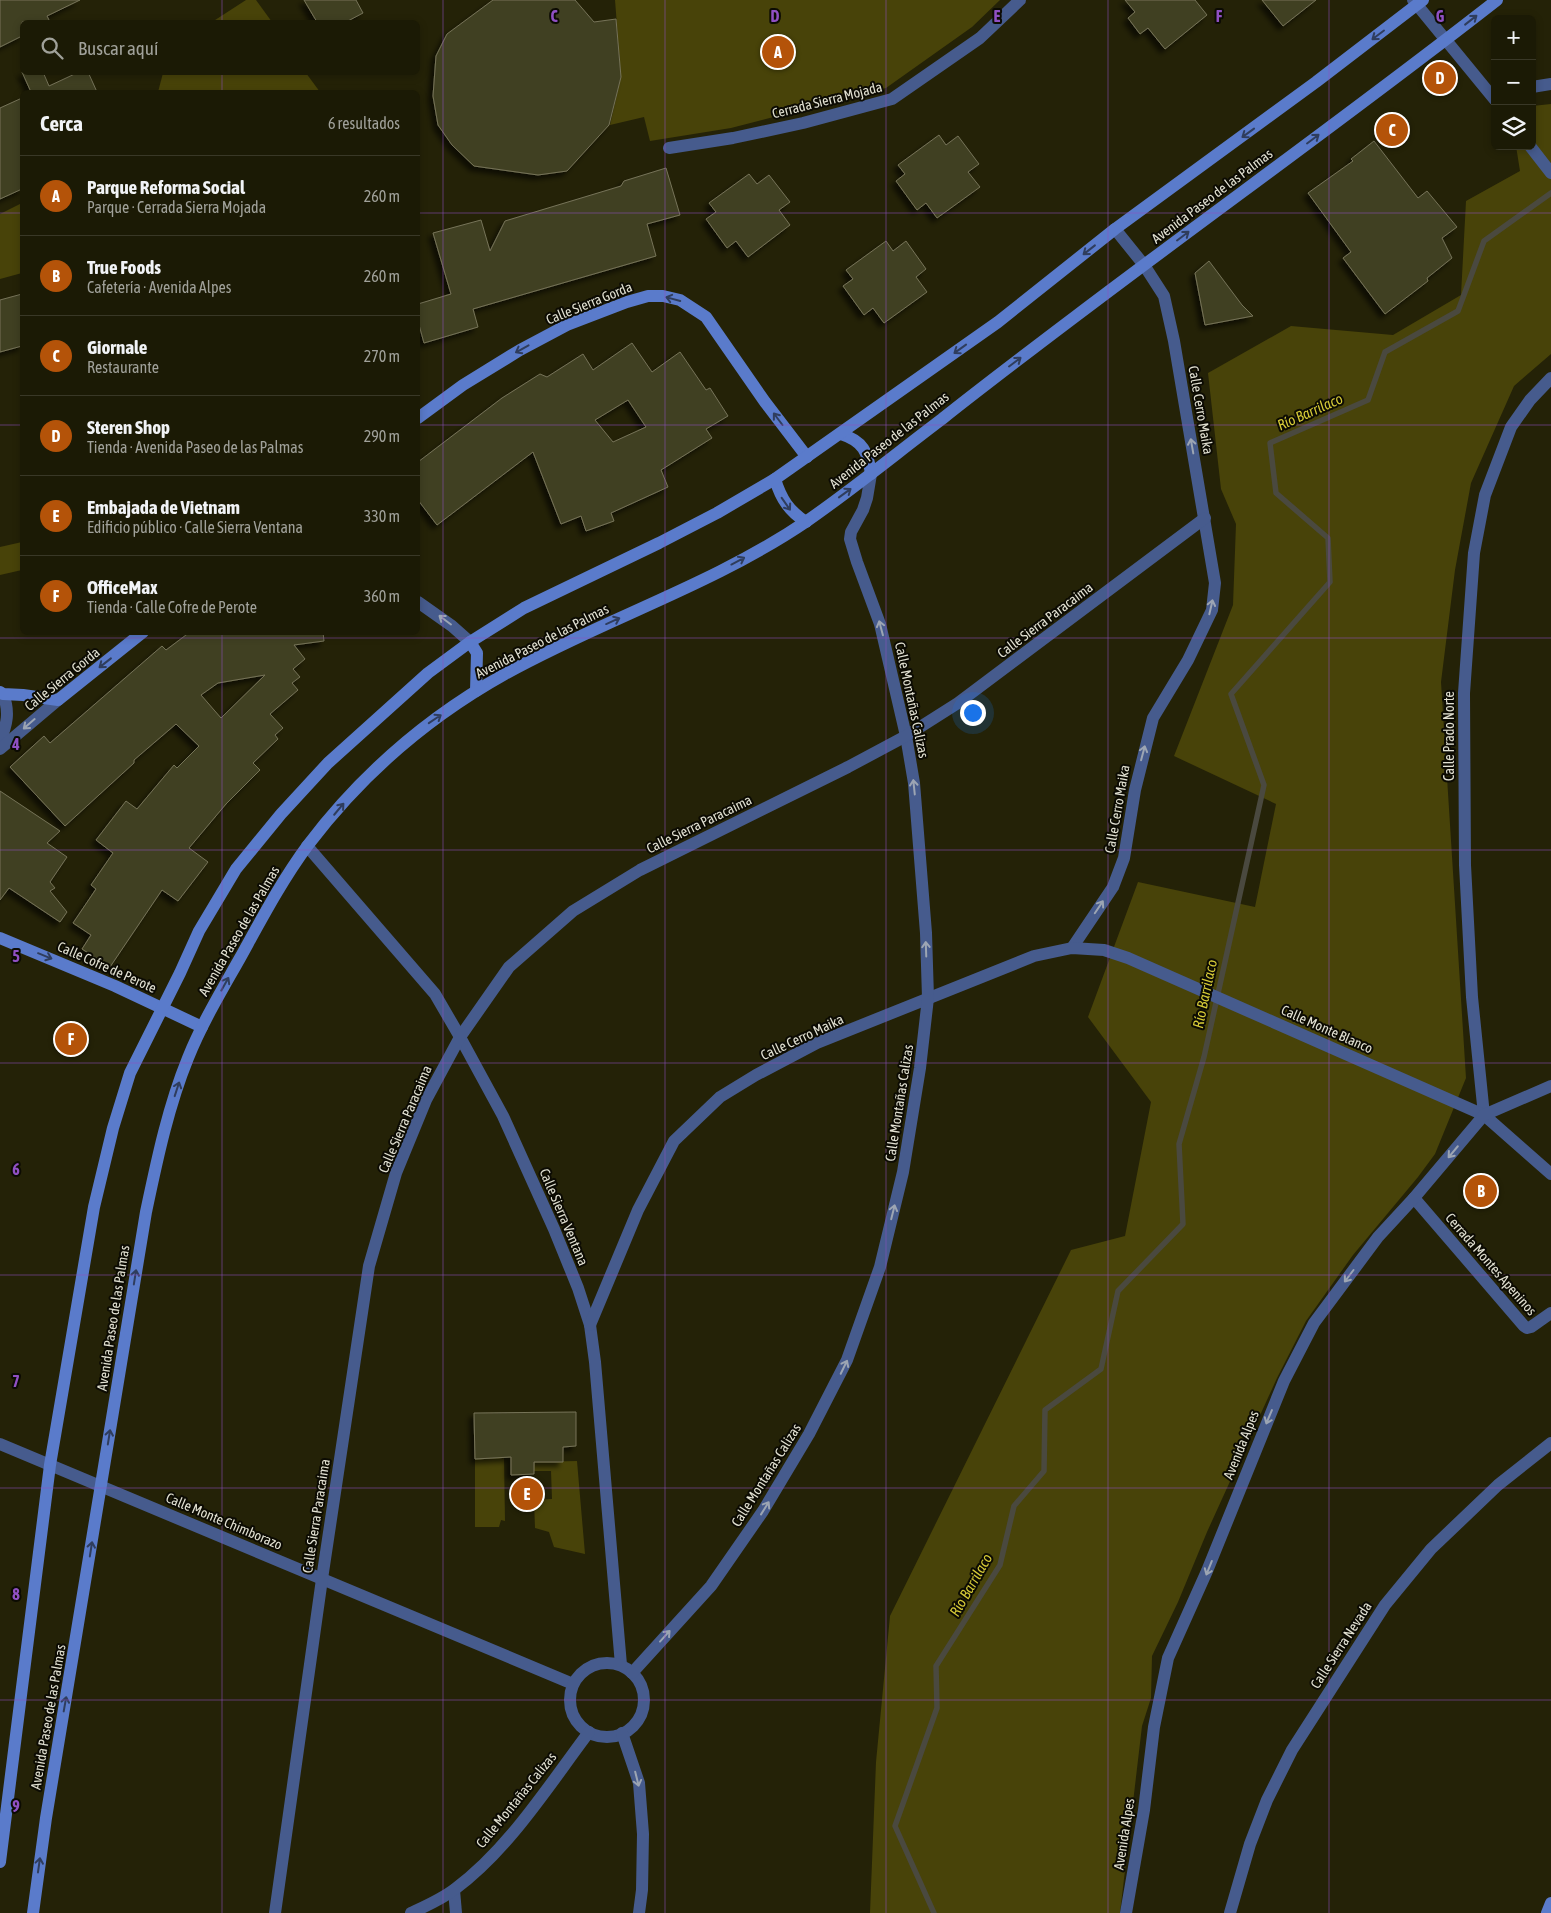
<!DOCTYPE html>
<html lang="es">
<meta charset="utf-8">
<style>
body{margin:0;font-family:"Asap Condensed",sans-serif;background:#24230f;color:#f1f3f6}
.controls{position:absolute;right:15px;top:15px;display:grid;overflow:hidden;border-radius:8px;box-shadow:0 2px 8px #0003}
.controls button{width:45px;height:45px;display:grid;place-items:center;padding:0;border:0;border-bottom:1px solid #393827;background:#1b1a05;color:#f1f3f6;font:25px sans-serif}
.you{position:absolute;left:972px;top:712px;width:18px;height:18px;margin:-12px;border:4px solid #fff;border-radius:50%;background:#1a73e8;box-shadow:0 0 0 8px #1a73e833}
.badge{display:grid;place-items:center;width:32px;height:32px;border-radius:50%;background:#b45309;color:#fff;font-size:16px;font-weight:700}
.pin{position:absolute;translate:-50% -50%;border:2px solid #fff;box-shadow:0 1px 5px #0006}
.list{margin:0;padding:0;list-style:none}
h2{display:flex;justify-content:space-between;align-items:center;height:65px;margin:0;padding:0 20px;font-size:21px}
h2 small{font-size:16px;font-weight:400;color:#a0a19a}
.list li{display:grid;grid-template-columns:32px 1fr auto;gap:15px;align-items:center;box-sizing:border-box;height:80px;padding:0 20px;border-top:1px solid #393827}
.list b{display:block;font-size:19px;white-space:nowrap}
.list p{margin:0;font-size:16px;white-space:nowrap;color:#a0a19a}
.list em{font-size:16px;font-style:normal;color:#a0a19a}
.icon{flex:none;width:28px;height:28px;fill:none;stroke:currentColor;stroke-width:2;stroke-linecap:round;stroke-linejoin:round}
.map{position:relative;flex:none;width:1551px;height:1913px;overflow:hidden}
.search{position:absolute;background:#1b1a05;box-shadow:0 2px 8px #0003;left:20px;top:20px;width:400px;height:55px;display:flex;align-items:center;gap:12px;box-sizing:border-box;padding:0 18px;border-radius:8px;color:#a0a19a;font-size:19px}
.panel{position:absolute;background:#1b1a05;box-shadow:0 2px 8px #0003;left:20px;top:90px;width:400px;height:545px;border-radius:8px}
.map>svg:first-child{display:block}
.green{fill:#484309}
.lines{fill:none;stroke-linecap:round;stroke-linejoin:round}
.stream{stroke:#4a493f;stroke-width:5.5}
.building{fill:#413f24;stroke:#767458;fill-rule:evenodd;filter:url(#shadow)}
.minor{stroke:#465b8d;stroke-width:12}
.tertiary{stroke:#465b8d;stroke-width:12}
.secondary{stroke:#5a7bcb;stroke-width:12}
.oneway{stroke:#2f3d5d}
.oneway2{stroke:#9ca5b3}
.grid{fill:none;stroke:#9050c3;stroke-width:1;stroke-opacity:0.55}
.labels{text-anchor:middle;stroke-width:4;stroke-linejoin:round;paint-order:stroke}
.street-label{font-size:14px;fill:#e2e1d2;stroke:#0c0b03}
.water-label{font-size:15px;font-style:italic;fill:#d6ca37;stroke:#0c0b03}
.grid-label{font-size:16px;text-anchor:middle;font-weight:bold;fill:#9050c3;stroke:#0c0b03;stroke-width:4;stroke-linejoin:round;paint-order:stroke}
</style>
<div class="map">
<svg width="1551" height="1913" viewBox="0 0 1551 1913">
<defs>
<filter id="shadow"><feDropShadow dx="-4.5" dy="4.5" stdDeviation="2.5" flood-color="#0009"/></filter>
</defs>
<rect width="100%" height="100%" fill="#242207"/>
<g class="green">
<path d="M246,0H256L272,22H212Z"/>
<path d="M615,0H1000L972,27L886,88L731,128L650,141L644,117L610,125L621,77Z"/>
<path d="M163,73H306L320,92H158Z"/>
<path d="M1551,104V354L1514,386L1471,483L1455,570L1441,682L1466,1078L1435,1154L1418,1177L1353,1255L1306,1321L1277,1378L1207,1532L1178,1602L1152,1656L1151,1698L1142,1726L1120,1913H870L876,1762L890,1616L1071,1250L1125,1236L1151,1102L1088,1017L1138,882L1255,907L1276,804L1174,756L1233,605L1236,524L1221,489L1208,373L1291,326L1393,335L1461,295L1466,201L1520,171L1516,146H1532V106Z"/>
<path d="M22,203V273L0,279V214Z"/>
<path d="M22,542V570L0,575V547Z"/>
<path d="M504,1457L505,1521L501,1520L499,1527H475V1459Z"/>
<path d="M577,1461L585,1554L554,1547L549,1532L535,1528L534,1500L552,1499L551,1471H534V1462Z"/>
</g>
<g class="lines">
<path class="stream" d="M934,1913L895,1826L937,1708L936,1666L1000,1565L1014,1506L1044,1471L1045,1410L1101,1369L1118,1291L1183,1224L1179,1144L1204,1057L1264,785L1231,694L1330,582L1328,538L1276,493L1270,443L1368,400L1385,352L1458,311L1484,241L1551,193"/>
</g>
<g class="building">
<path d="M0,0H80L47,16L50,22H22V36L0,47Z"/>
<path d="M304,0H356L363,13L346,22H317Z"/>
<path d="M493,0H575L594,22L616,19L621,77L609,125L567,171L538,175L474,166L452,145L438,125L433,96L436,56L447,34Z"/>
<path d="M1125,0H1195L1207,15L1165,49L1148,28L1140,34L1128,18L1135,12Z"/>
<path d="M1262,0H1316L1283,26Z"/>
<path d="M22,72H43L49,86L79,72H88L97,92H31Z"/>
<path d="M22,98V189L0,199V108Z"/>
<path d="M939,135L946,145L958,136L979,164L968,172L980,187L937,218L926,203L917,210L896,181L905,174L898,165Z"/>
<path d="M1374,141L1418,198L1427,191L1457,227L1442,238L1452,258L1427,278L1428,281L1385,314L1343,258L1351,252L1308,193L1353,161L1351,159Z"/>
<path d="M666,168L680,215L647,224L656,256L473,309L478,327L424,343L418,321V304L451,294L433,233L481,220L490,251L505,221L621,186L624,181Z"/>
<path d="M749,174L757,184L769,175L790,202L779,210L790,225L748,257L736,241L727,248L706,219L716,212L709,203Z"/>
<path d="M886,241L893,251L906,241L926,269L916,277L927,292L884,323L873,308L864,315L843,286L853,279L846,270Z"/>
<path d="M1209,261L1242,305L1253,316L1205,325L1195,273Z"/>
<path d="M22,294V346L0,352V300Z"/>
<path d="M632,343L652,372L680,352L706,390L710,388L728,416L706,429L712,438L661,470L668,487L611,513L614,521L586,531L581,516L561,524L533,452L437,525L418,500V462L502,398L540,374L547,377L583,354L593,370ZM628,400L646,427L613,442L595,420Z"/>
<path d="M190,632H323L324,641L294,645L305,659L293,669L300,677L292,683L298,690L270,714L283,728L275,735L278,739L253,763L260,770L226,804L189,848L208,862L178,901L162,890L110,967L82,949L91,935L73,923L96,889L91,885L113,853L96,840L126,801L137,809L174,765L177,768L199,746L176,724L134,760V763L65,826L10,767L44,736L50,743L162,646L166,650ZM265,675L221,718L201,695L218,683Z"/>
<path d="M0,791L60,831L47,843L67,857L50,882L55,888L50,891L67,912L60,922L9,888L0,900Z"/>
<path d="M576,1412V1446L563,1447V1462H534V1474L511,1475V1457L475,1459L474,1413Z"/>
</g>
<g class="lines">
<g class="minor">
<path d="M1413,0L1495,100"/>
<path d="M1532,87L1551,84"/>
<path d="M1530,146L1551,173"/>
<path d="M669,148L733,138L803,123L892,99L980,38L1020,0"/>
<path d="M418,602L452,626L470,642"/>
<path d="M307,846L435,994L460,1037L503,1116L554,1229L578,1288L590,1325L595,1362L621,1665"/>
<path d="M1072,948L1113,887L1124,858L1135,790L1153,718L1188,660L1212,610L1215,583L1174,341L1164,296L1144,265L1115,229"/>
<path d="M1484,1115L1472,997L1465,865L1464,693L1474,553L1485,495L1511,427L1530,400L1551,378"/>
<path d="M1414,1198L1524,1326L1527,1328L1531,1327L1551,1313"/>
<path d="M590,1325L638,1210L674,1141L720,1097L756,1075L817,1043L1034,956L1072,948L1104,950L1128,958L1484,1115L1551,1174"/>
<path d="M0,1444L573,1684"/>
<circle cx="607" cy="1700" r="37"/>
<path d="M632,1673L711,1586L763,1511L809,1434L847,1360L880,1267L903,1172L920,1068L928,998L926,933L914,783L906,736L880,624L857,562L850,539L851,532L863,510L867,498L871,474"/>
<path d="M622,1733L639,1783L643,1834L642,1890L639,1913"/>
<path d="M454,1890L456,1913"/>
<path d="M275,1913L322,1579L369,1266L396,1173L426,1100L460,1037L509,967L573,911L640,870L848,767L906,736L958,703L1205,518"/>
<path d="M411,1913C426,1906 442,1899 455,1889C509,1849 549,1785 589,1732"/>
<path d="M1126,1913L1144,1810L1154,1727L1168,1658L1207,1571L1284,1381L1314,1323L1378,1237L1414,1198L1484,1115L1551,1086"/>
<path d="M1230,1913L1250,1844L1267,1800L1292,1750L1385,1605L1431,1549L1498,1485L1551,1443"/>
</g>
<g class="tertiary">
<path d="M0,742C7,724 10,712 3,694"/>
<path d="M0,749L58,700"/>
</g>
<g class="secondary">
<path d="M418,418L463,385L520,350L567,325L627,302L648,296H663L680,300L706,317L765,402L807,457"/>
<path d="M841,434C863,441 868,452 871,474"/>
<path d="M775,479C781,499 789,511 806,522"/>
<path d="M470,642L477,653L476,691"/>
<path d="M0,692L3,694L23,695L58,700L143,632"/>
<path d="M0,938L115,986L202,1027"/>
<path d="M0,1862L50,1465L94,1207L113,1128L130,1073L180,973L199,931L236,869L281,814L328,763L428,673L470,642L524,608L659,543L717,513L775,479L998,322L1115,229L1316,82L1423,0"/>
<path d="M33,1913L46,1818L146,1212C157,1160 168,1107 188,1058C202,1023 222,990 240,958C261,920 282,880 308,845C361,775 428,717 505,674C604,619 713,585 807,521C853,489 897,453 942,419C986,384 1031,350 1076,316C1216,210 1359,108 1497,0"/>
<path d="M1547,1913L1551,1903"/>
</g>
</g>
<defs><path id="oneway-shaft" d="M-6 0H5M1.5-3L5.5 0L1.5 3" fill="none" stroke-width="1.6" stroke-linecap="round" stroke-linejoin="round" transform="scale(1.25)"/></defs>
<g class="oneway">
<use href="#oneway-shaft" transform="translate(1471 20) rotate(-38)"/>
<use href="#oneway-shaft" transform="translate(1378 35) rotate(143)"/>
<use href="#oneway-shaft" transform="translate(1248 133) rotate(144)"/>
<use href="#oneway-shaft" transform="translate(1313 139) rotate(-37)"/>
<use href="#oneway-shaft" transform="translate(1183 236) rotate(-37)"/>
<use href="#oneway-shaft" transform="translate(1089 250) rotate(142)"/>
<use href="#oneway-shaft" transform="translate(673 299) rotate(-165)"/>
<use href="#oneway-shaft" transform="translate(522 349) rotate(151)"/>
<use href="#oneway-shaft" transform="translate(960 349) rotate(144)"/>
<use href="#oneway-shaft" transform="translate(1015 362) rotate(-37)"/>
<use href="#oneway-shaft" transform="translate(778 419) rotate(-127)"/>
<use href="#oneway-shaft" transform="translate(845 493) rotate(-36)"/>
<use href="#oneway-shaft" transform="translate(786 504) rotate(55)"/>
<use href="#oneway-shaft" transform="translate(738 561) rotate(-28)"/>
<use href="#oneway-shaft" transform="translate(613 621) rotate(-24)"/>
<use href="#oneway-shaft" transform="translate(105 663) rotate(142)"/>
<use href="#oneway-shaft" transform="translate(435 719) rotate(-34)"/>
<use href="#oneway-shaft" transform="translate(339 809) rotate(-50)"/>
<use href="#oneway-shaft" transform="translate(45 956) rotate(22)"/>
<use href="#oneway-shaft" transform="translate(225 984) rotate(-61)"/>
<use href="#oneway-shaft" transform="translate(177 1089) rotate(-72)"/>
<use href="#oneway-shaft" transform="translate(135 1277) rotate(-81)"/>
<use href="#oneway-shaft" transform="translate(109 1437) rotate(-81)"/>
<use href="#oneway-shaft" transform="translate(91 1549) rotate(-81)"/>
<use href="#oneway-shaft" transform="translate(65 1704) rotate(-80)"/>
<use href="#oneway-shaft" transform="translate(39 1865) rotate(-82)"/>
</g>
<g class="oneway2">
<use href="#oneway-shaft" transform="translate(1192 446) rotate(-100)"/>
<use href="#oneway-shaft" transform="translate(1211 607) rotate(-77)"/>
<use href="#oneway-shaft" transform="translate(445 620) rotate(-143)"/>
<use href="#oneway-shaft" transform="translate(881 628) rotate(-105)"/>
<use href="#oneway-shaft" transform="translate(29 724) rotate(139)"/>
<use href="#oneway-shaft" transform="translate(1143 753) rotate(-75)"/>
<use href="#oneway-shaft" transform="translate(914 787) rotate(-96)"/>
<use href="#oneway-shaft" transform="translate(1099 907) rotate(-56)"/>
<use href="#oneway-shaft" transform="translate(926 949) rotate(-92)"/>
<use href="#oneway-shaft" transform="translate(1453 1152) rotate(130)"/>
<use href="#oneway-shaft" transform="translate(893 1212) rotate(-76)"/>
<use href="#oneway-shaft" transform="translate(1349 1276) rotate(127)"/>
<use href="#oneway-shaft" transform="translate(844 1367) rotate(-64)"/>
<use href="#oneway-shaft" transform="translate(1269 1417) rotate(113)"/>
<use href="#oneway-shaft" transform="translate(765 1508) rotate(-58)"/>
<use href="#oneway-shaft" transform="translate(1209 1568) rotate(112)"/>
<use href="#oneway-shaft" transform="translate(665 1636) rotate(-48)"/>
<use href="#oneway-shaft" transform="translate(637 1779) rotate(76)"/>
</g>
<path class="grid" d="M222,0V22M443,0V1913M665,0V1913M886,0V1913M1108,0V1913M1329,0V1913M222,72V92M0,213H22M418,213H1551M0,425H22M418,425H1551M222,632V1913M0,638H1551M0,850H1551M0,1063H1551M0,1275H1551M0,1488H1551M0,1700H1551"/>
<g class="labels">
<g class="street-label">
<text transform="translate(827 100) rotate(-14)" y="5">Cerrada Sierra Mojada</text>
<text transform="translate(1212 196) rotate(-37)" y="5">Avenida Paseo de las Palmas</text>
<text transform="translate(589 303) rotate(-22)" y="5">Calle Sierra Gorda</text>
<text transform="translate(1201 410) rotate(80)" y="5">Calle Cerro Maika</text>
<text transform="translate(889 440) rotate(-38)" y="5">Avenida Paseo de las Palmas</text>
<text transform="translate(1045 620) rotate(-37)" y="5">Calle Sierra Paracaima</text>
<text transform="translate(542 641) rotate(-27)" y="5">Avenida Paseo de las Palmas</text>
<text transform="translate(62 679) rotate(-39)" y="5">Calle Sierra Gorda</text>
<text transform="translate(912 700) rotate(78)" y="5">Calle Montañas Calizas</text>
<text transform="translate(1449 736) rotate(-90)" y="5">Calle Prado Norte</text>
<text transform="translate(1117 809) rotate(-80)" y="5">Calle Cerro Maika</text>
<text transform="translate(699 824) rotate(-26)" y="5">Calle Sierra Paracaima</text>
<text transform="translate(239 931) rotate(-60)" y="5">Avenida Paseo de las Palmas</text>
<text transform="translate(107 967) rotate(24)" y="5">Calle Cofre de Perote</text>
<text transform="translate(1327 1029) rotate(24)" y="5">Calle Monte Blanco</text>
<text transform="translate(802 1037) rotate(-25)" y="5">Calle Cerro Maika</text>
<text transform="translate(899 1103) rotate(-81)" y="5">Calle Montañas Calizas</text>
<text transform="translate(405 1119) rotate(-67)" y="5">Calle Sierra Paracaima</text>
<text transform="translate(564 1217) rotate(67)" y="5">Calle Sierra Ventana</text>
<text transform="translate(1491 1264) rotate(49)" y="5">Cerrada Montes Apeninos</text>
<text transform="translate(113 1318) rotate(-81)" y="5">Avenida Paseo de las Palmas</text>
<text transform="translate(1241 1445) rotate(-68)" y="5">Avenida Alpes</text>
<text transform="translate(766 1475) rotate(-58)" y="5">Calle Montañas Calizas</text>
<text transform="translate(316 1516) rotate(-81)" y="5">Calle Sierra Paracaima</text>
<text transform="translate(224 1521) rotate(23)" y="5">Calle Monte Chimborazo</text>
<text transform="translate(1341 1645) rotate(-57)" y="5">Calle Sierra Nevada</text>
<text transform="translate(48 1717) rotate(-80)" y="5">Avenida Paseo de las Palmas</text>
<text transform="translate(516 1800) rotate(-51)" y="5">Calle Montañas Calizas</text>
<text transform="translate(1124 1834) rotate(-81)" y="5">Avenida Alpes</text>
</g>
<g class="water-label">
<text transform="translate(1310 412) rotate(-24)" y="5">Río Barrilaco</text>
<text transform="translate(1205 994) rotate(-78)" y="5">Río Barrilaco</text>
<text transform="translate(971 1585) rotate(-60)" y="5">Río Barrilaco</text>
</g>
</g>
<g class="grid-label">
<text x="554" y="22">C</text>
<text x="775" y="22">D</text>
<text x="997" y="22">E</text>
<text x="1219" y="22">F</text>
<text x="1440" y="22">G</text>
<text x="16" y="750">4</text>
<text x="16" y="962">5</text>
<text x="16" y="1175">6</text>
<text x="16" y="1387">7</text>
<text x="16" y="1600">8</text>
<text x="16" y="1812">9</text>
</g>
</svg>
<div class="controls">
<button>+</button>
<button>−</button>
<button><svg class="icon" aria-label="layers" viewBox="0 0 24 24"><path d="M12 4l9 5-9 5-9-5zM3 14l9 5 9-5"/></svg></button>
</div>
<div class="you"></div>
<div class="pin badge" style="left:778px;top:52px">A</div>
<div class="pin badge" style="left:1481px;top:1191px">B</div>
<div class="pin badge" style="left:1392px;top:130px">C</div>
<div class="pin badge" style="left:1440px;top:78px">D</div>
<div class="pin badge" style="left:527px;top:1494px">E</div>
<div class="pin badge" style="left:71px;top:1039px">F</div>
<div class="search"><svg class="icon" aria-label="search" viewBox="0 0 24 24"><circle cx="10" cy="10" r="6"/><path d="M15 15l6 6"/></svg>Buscar aquí</div>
<section class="panel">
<h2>Cerca<small>6 resultados</small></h2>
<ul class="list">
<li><span class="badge">A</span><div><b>Parque Reforma Social</b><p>Parque · Cerrada Sierra Mojada</p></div><em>260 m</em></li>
<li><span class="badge">B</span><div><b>True Foods</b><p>Cafetería · Avenida Alpes</p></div><em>260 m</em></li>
<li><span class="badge">C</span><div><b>Giornale</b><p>Restaurante</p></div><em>270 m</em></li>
<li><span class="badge">D</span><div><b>Steren Shop</b><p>Tienda · Avenida Paseo de las Palmas</p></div><em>290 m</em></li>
<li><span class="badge">E</span><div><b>Embajada de Vietnam</b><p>Edificio público · Calle Sierra Ventana</p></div><em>330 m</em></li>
<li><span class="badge">F</span><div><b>OfficeMax</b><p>Tienda · Calle Cofre de Perote</p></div><em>360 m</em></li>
</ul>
</section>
</div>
